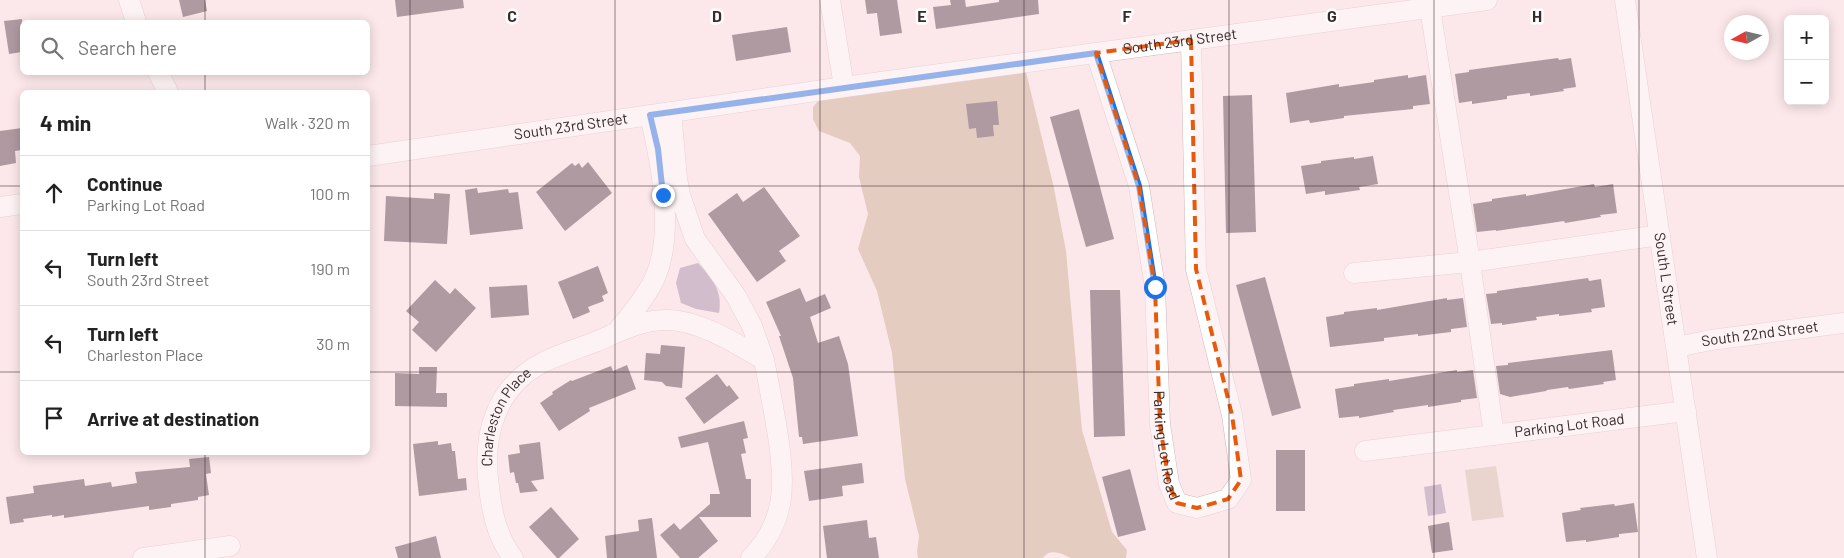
<!DOCTYPE html>
<meta charset="utf-8">
<style>
body{margin:0;font-family:Barlow,sans-serif;background:#f2f2f2;color:#222}
.controls{position:absolute;right:15px;top:15px;display:grid;overflow:hidden;border-radius:8px;box-shadow:0 2px 12px #0003}
.controls button{width:45px;height:45px;display:grid;place-items:center;padding:0;border:0;border-bottom:1px solid #e0e0e0;background:#fff;color:#222;font:25px sans-serif}
.compass{position:absolute;left:1724px;top:15px;width:45px;height:45px;border-radius:50%;background:#fff;box-shadow:0 2px 12px #0003;rotate:262deg}
.stop{position:absolute;width:15px;height:15px;margin:-11px;border:4px solid #1a73e8;border-radius:50%;background:#fff}
.stop.end{background:#1a73e8;border-color:#fff;box-shadow:0 1px 5px #0008}
.list{margin:0;padding:0;list-style:none}
h2{display:flex;justify-content:space-between;align-items:center;height:65px;margin:0;padding:0 20px;font-size:21px}
h2 small{font-size:16px;font-weight:400;color:#767676}
.list li{display:grid;grid-template-columns:32px 1fr auto;gap:15px;align-items:center;box-sizing:border-box;height:75px;padding:0 20px;border-top:1px solid #e0e0e0}
.list b{display:block;font-size:19px;white-space:nowrap}
.list p{margin:0;font-size:16px;white-space:nowrap;color:#767676}
.list em{font-size:16px;font-style:normal;color:#767676}
.icon{flex:none;width:28px;height:28px;fill:none;stroke:currentColor;stroke-width:2;stroke-linecap:round;stroke-linejoin:round}
.map{position:relative;flex:none;width:1844px;height:558px;overflow:hidden}
.search{position:absolute;background:#fff;box-shadow:0 2px 12px #0003;left:20px;top:20px;width:350px;height:55px;display:flex;align-items:center;gap:12px;box-sizing:border-box;padding:0 18px;border-radius:8px;color:#767676;font-size:19px}
.panel{position:absolute;background:#fff;box-shadow:0 2px 12px #0003;left:20px;top:90px;width:350px;height:365px;border-radius:8px}
.map>svg:first-child{display:block}
.green{fill:#d2beac}
.forest{fill:#cbab8e}
.water{fill:#a089a9}
.building{fill:#523c49}
.lines{fill:none;stroke-linecap:round;stroke-linejoin:round}
.minor-casing{stroke:#d4b6b9;stroke-width:21}
.minor{stroke:#fff;stroke-width:20}
.route{stroke:#1a73e8;stroke-width:6}
.marked{fill:none;stroke:#e8590c;stroke-width:4;stroke-dasharray:10 6;stroke-linejoin:round}
.grid{fill:none;stroke:#362a2b;stroke-width:1;stroke-opacity:0.55}
.labels{text-anchor:middle;stroke-width:5;stroke-linejoin:round;paint-order:stroke}
.street-label{font-size:15px;fill:#362a2b;stroke:#fff}
.grid-label{font-size:16px;text-anchor:middle;font-weight:bold;fill:#362a2b;stroke:#fff;stroke-width:5;stroke-linejoin:round;paint-order:stroke}
</style>
<div class="map">
<svg width="1844" height="558" viewBox="0 0 1844 558">
<rect width="100%" height="100%" fill="#fce8eb"/>
<path class="green" d="M1496,466L1504,517L1472,521L1465,470Z"/>
<path class="forest" d="M1026,72L1054,188L1066,251L1082,430L1112,532L1127,550L1126,558H1071C1061,553 1050,548 1043,558H918L917,552L919,536L905,479L892,353L877,291L858,249L868,214L859,177L860,156L850,143L819,131L813,119V107L819,100Z"/>
<g class="water">
<path d="M698,263C712,278 723,291 719,313L696,309L681,303L676,283L680,268Z"/>
<path d="M1441,484L1446,513L1428,516L1424,487Z"/>
</g>
<g class="building">
<path d="M179,0H205L207,11L183,17Z"/>
<path d="M395,0H463L464,8L397,17Z"/>
<path d="M865,0H897L902,33L880,36L877,13L867,14Z"/>
<path d="M950,0H965L966,7L999,2V0H1038L1039,14L936,29L933,7L951,5Z"/>
<path d="M22,19V52L9,54L4,21Z"/>
<path d="M787,27L791,52L736,61L732,35Z"/>
<path d="M1558,58L1559,60L1571,58L1576,87L1563,89L1564,91L1530,96V93L1507,96V99L1472,104V101L1459,103L1455,74L1469,72V70Z"/>
<path d="M1408,75V78L1426,75L1430,104L1413,106V109L1344,116V118L1310,123L1309,120L1290,123L1286,93L1339,84V87L1374,82V80Z"/>
<path d="M1252,95L1256,232L1226,233L1223,96Z"/>
<path d="M997,101L999,125H993L994,136L977,138L976,128L969,129L966,104Z"/>
<path d="M1079,109L1114,239L1086,247L1050,117Z"/>
<path d="M22,128V150L15,151L16,163L0,166V131Z"/>
<path d="M1373,156L1378,184L1359,187L1360,190L1325,195V191L1306,194L1301,166L1321,163V161L1354,157V159Z"/>
<path d="M588,162L612,193L565,231L536,192L572,163L575,166L579,163L582,168Z"/>
<path d="M1594,184L1595,187L1613,184L1617,213L1600,215L1601,217L1565,223L1564,221L1496,231V230L1477,232L1473,204L1492,201V199L1526,194V196Z"/>
<path d="M764,187L800,236L779,251L786,261L757,282L708,214L737,193L743,202Z"/>
<path d="M477,188L478,193L508,189L509,193L518,192L523,229L470,235L465,190Z"/>
<path d="M434,193L450,194L447,244L384,241L386,196L434,199Z"/>
<path d="M598,266L608,293L602,296L604,301L588,307L590,312L573,319L558,282Z"/>
<path d="M1265,277L1301,408L1272,416L1236,285Z"/>
<path d="M1588,278L1589,281L1601,279L1605,307L1591,309L1592,312L1559,316V314L1536,317L1537,320L1502,325V323L1491,324L1486,294L1497,293V291Z"/>
<path d="M435,280L450,294L455,288L476,308L436,352L412,330L419,322L406,311Z"/>
<path d="M527,285L529,315L491,318L489,287Z"/>
<path d="M800,288L806,302L825,294L831,308L810,317L818,343L839,336L848,364L858,436L803,444L802,437H799L793,378L779,336H781L766,302Z"/>
<path d="M1090,290H1120L1125,436L1094,437Z"/>
<path d="M1447,298V300L1463,298L1467,327L1451,329V332L1418,336V334L1384,338V341L1330,347L1326,317L1344,314V312L1377,308V310Z"/>
<path d="M661,345L685,347L682,388L666,386L662,382L644,380L646,353L660,354Z"/>
<path d="M1612,350L1616,380L1603,382L1604,384L1569,389L1568,387L1547,390L1546,391L1510,397L1500,394L1496,366L1508,365V363Z"/>
<path d="M627,365L636,389L589,408L590,411L559,431L540,403L553,394L552,392L571,380L572,381L611,366L613,371Z"/>
<path d="M419,367H437L436,393H447V407L395,406V373L419,374Z"/>
<path d="M1457,370V372L1473,370L1477,398L1461,400V402L1428,407V405L1393,410L1394,412L1359,418V416L1339,418L1335,389L1354,386V384L1389,379V381Z"/>
<path d="M717,374L727,387L729,385L739,398L704,424L685,398Z"/>
<path d="M744,421L748,438L743,439L746,453L741,454L746,479H751V517H699L718,541L698,558H680L660,535L674,523L680,530L710,504V494H720L708,442L681,448L678,437Z"/>
<path d="M438,441V445L451,443L452,451H455L458,479L466,478L467,490L419,496L413,444Z"/>
<path d="M540,442L544,479L531,481L538,491L520,493L518,483H516L514,472L510,473L508,455L520,453L519,445Z"/>
<rect x="1276" y="450" width="29" height="61"/>
<path d="M209,457L211,473L206,474L209,495L198,497V500L171,504V507L149,510V506L64,518V515L52,517V515L23,519L24,522L10,524L6,497L34,493L33,486L84,479L85,486L111,482L112,487L137,483L135,472L190,467L189,459Z"/>
<path d="M862,463L864,483L842,486L843,496L809,501L804,471Z"/>
<path d="M1130,469L1146,530L1118,537L1102,477Z"/>
<path d="M1634,503L1638,532L1619,534V537L1586,542V540L1566,542L1562,513L1581,510L1580,508L1614,504L1615,506Z"/>
<path d="M551,507L579,539L559,558H557L529,527Z"/>
<path d="M652,518L657,558H607L605,536L639,531L638,520Z"/>
<path d="M867,520L869,538L876,537L879,558H827L823,526Z"/>
<path d="M1449,522L1453,550L1432,553L1428,526Z"/>
<path d="M436,536L441,558H398L395,547Z"/>
</g>
<g class="lines">
<defs>
<g id="minor">
<path d="M129,0L136,22"/>
<path d="M830,0L844,87"/>
<path id="s1" d="M1625,0L1707,558"/>
<path d="M1430,8L1470,262L1494,435"/>
<path id="s2" d="M1096,53L1139,186L1155,287L1160,424L1169,484L1177,503L1197,508L1228,499L1241,480L1232,415L1196,269L1191,40"/>
<path d="M158,72L168,92"/>
<path d="M671,112L677,178L680,195L695,239L736,296L752,326L764,360"/>
<path id="s3" d="M368,156L844,87L1487,0"/>
<path d="M0,207L22,204"/>
<path d="M1354,273L1470,262L1660,235"/>
<path d="M619,329C632,314 644,299 653,282C676,236 661,163 650,115"/>
<path id="s4" d="M1677,347L1711,340L1844,323"/>
<path id="s5" d="M1365,451L1686,411"/>
<path d="M143,558L230,546"/>
<path id="s6" d="M513,558C497,537 492,513 489,487C482,438 494,388 542,363C559,354 577,349 595,342C619,332 639,320 667,320C699,320 737,344 764,360C769,385 774,410 778,436C785,483 787,521 751,558"/>
</g>
</defs>
<use href="#minor" class="minor-casing"/>
<use href="#minor" class="minor"/>
</g>
<g class="lines">
<path class="route" d="M663,195L658,149L650,115L1096,53L1139,186L1155,287"/>
</g>
<path d="M0 0H1844V558H0ZM1191,40L1196,269L1232,415L1241,480L1228,499L1197,508L1177,503L1169,484L1160,424L1155,287L1139,186L1096,53Z" fill="#fce8eb" fill-opacity=".55" fill-rule="evenodd"/>
<path class="marked" d="M1191,40L1196,269L1232,415L1241,480L1228,499L1197,508L1177,503L1169,484L1160,424L1155,287L1139,186L1096,53Z"/>
<path class="grid" d="M205,0V22M410,0V558M615,0V558M820,0V558M1024,0V558M1229,0V558M1434,0V558M1639,0V558M205,72V92M0,186H22M368,186H1844M0,372H22M368,372H1844M205,452V558"/>
<g class="labels">
<g class="street-label">
<text dy="5" stroke="none"><textPath href="#s3" startOffset="820">South 23rd Street</textPath></text>
<text dy="5" stroke="none"><textPath href="#s3" startOffset="205">South 23rd Street</textPath></text>
<text dy="5" stroke="none"><textPath href="#s1" startOffset="282">South L Street</textPath></text>
<text dy="5" stroke="none"><textPath href="#s4" startOffset="84">South 22nd Street</textPath></text>
<text dy="5" stroke="none"><textPath href="#s6" startOffset="151">Charleston Place</textPath></text>
<text dy="5" stroke="none"><textPath href="#s5" startOffset="206">Parking Lot Road</textPath></text>
<text dy="5" stroke="none"><textPath href="#s2" startOffset="401">Parking Lot Road</textPath></text>
</g>
</g>
<g class="grid-label">
<text x="512" y="22">C</text>
<text x="717" y="22">D</text>
<text x="922" y="22">E</text>
<text x="1127" y="22">F</text>
<text x="1332" y="22">G</text>
<text x="1537" y="22">H</text>
</g>
</svg>
<div class="controls">
<button>+</button>
<button>−</button>
</div>
<svg class="compass" viewBox="-18 -18 36 36"><path d="M0-13l5 13h-10z" fill="#e53935"/><path d="M0 13l5-13h-10z" fill="#767676"/></svg>
<div class="stop" style="left:1155px;top:287px"></div>
<div class="stop end" style="left:663px;top:195px"></div>
<div class="search"><svg class="icon" aria-label="search" viewBox="0 0 24 24"><circle cx="10" cy="10" r="6"/><path d="M15 15l6 6"/></svg>Search here</div>
<section class="panel">
<h2>4 min<small>Walk · 320 m</small></h2>
<ul class="list">
<li><svg class="icon" aria-label="ahead" viewBox="0 0 24 24"><path d="M12 20V5M6 11l6-6 6 6"/></svg><div><b>Continue</b><p>Parking Lot Road</p></div><em>100 m</em></li>
<li><svg class="icon" aria-label="left" viewBox="0 0 24 24"><path d="M17 20v-9H6M10 6l-5 5 5 5"/></svg><div><b>Turn left</b><p>South 23rd Street</p></div><em>190 m</em></li>
<li><svg class="icon" aria-label="left" viewBox="0 0 24 24"><path d="M17 20v-9H6M10 6l-5 5 5 5"/></svg><div><b>Turn left</b><p>Charleston Place</p></div><em>30 m</em></li>
<li><svg class="icon" aria-label="arrive" viewBox="0 0 24 24"><path d="M6 21V4h12l-3 4 3 4H6"/></svg><div><b>Arrive at destination</b></div></li>
</ul>
</section>
</div>
